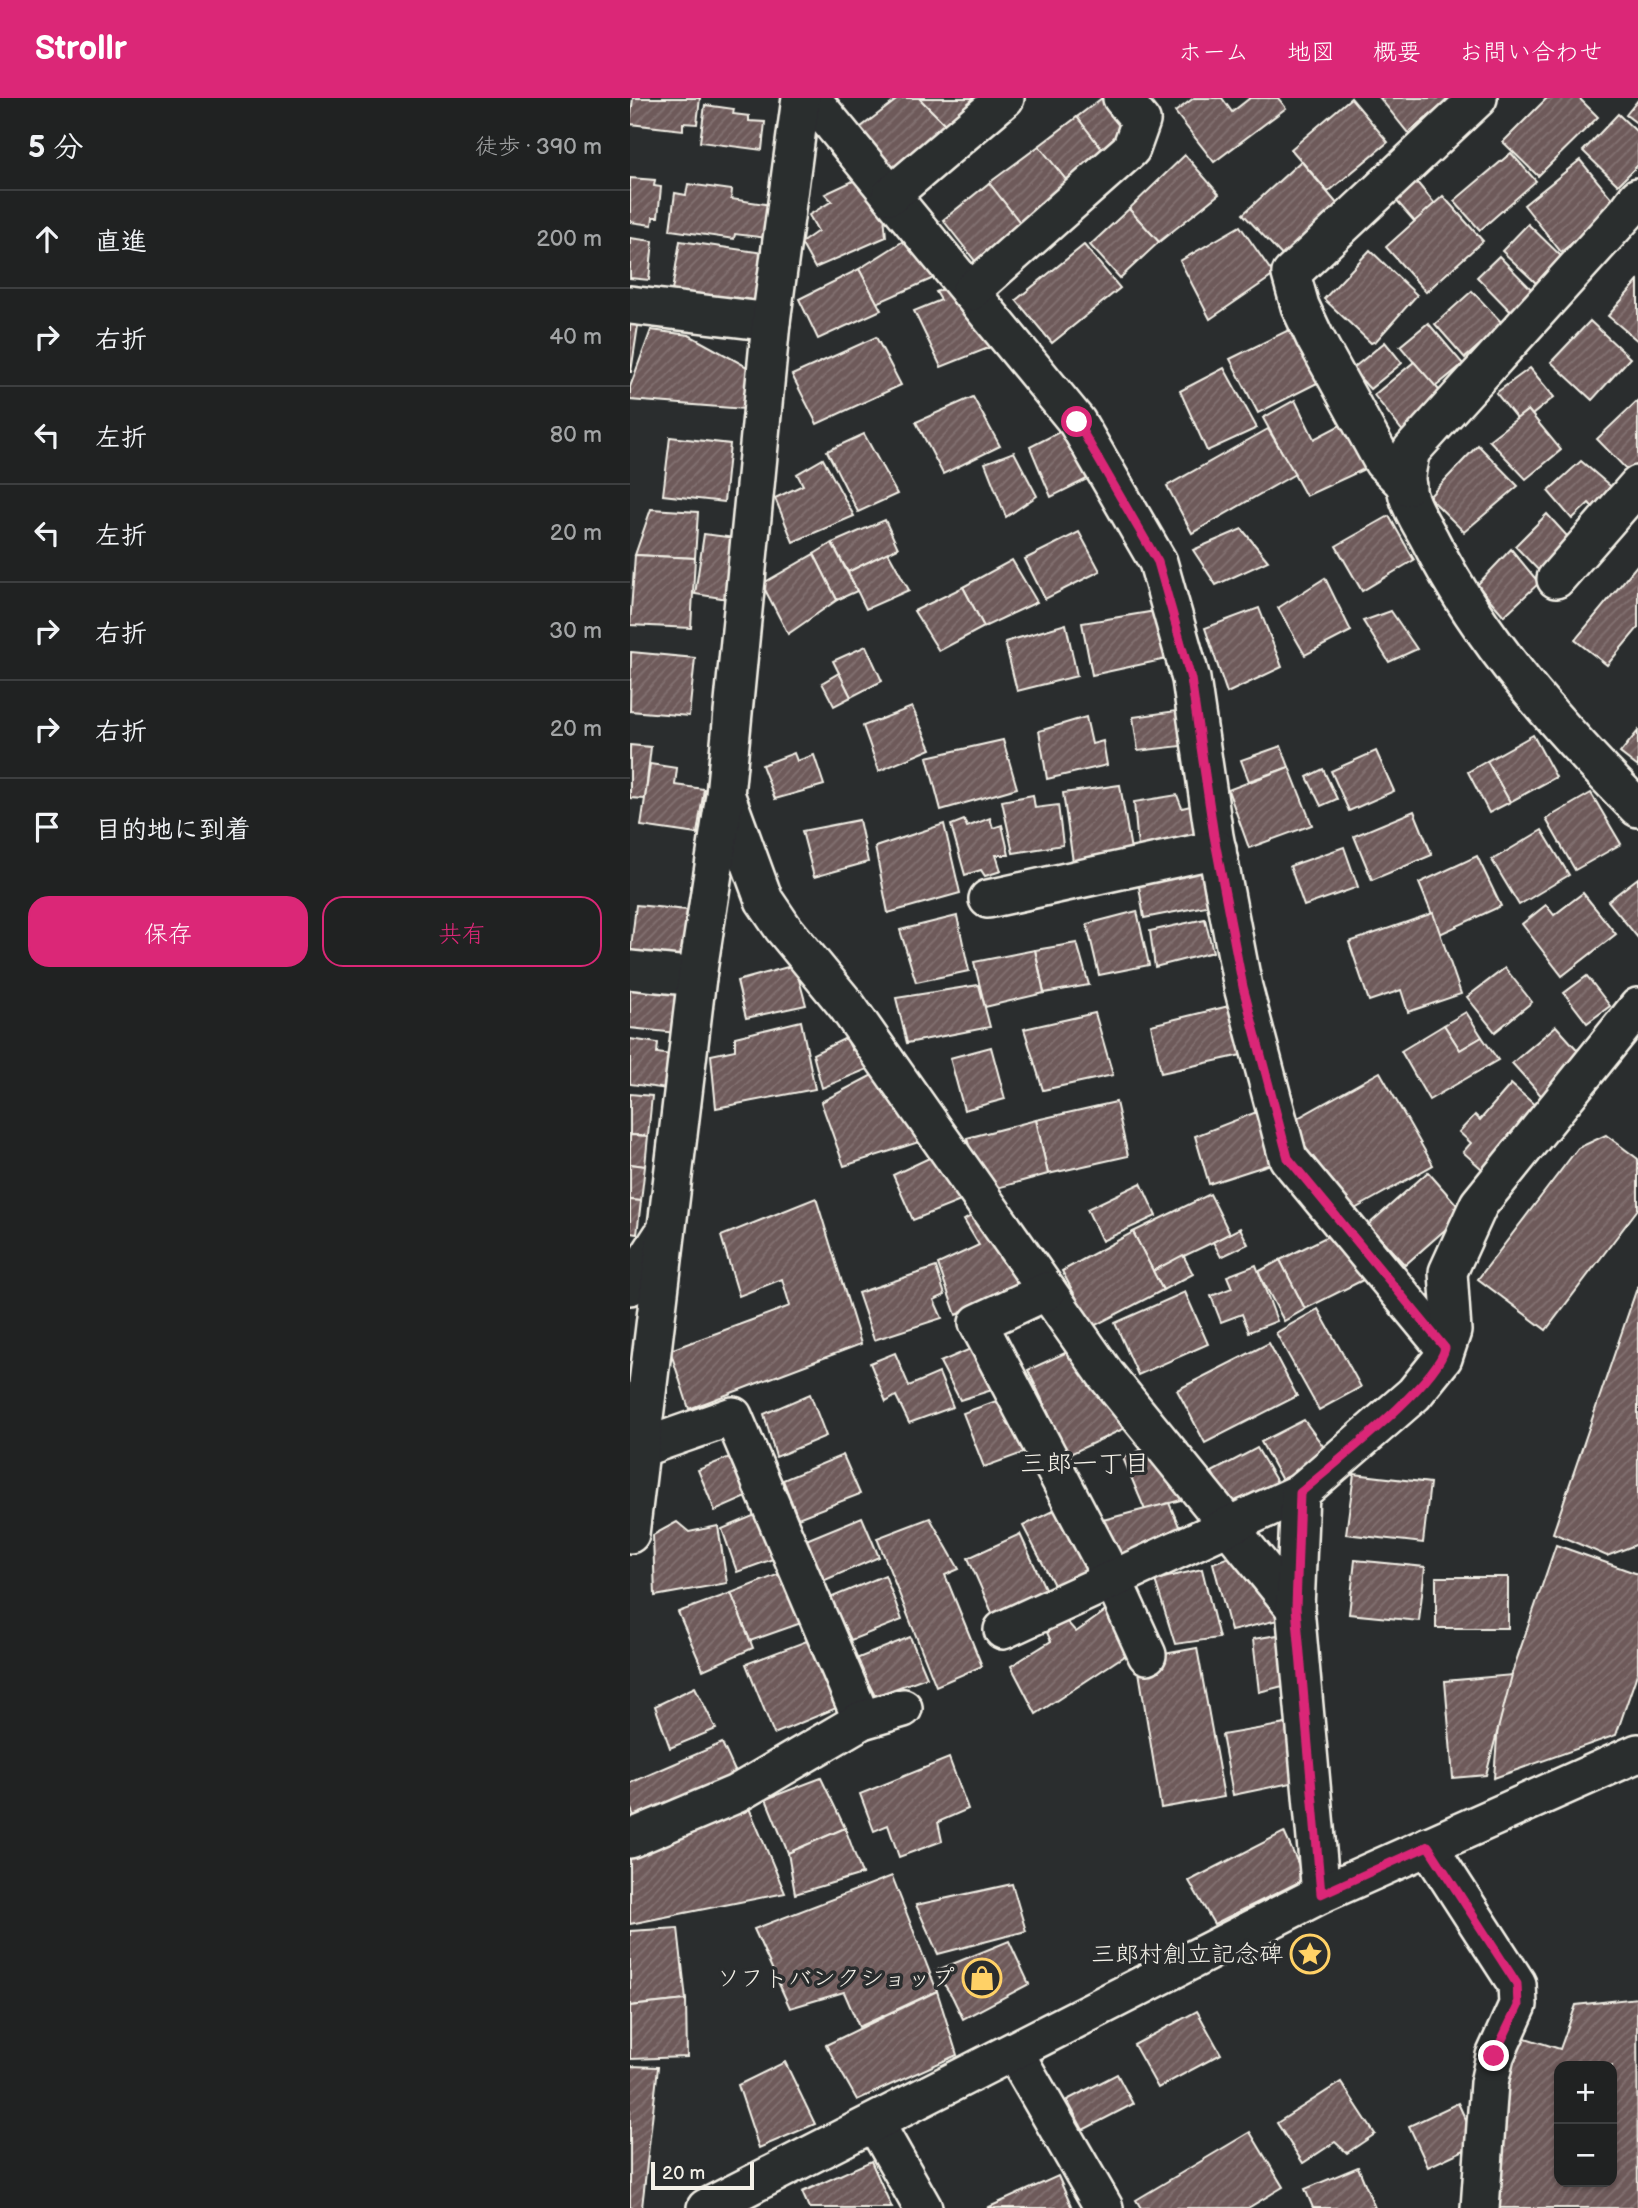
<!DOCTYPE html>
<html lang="ja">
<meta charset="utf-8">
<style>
body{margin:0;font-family:"Balsamiq Sans","Klee One",sans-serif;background:#2d2f2f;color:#f1f3f6}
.controls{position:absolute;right:21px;bottom:21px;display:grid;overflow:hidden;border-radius:14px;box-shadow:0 2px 5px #0004}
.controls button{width:63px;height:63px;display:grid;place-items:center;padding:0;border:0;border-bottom:2px solid #3d3f40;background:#202222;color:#f1f3f6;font:35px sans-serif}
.scale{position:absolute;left:21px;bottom:18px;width:103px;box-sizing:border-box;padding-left:7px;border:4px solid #f4f1e8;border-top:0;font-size:19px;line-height:24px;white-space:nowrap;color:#f4f1e8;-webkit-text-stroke:5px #2a2d2e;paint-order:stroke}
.stop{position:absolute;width:21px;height:21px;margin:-16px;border:5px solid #db2777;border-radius:50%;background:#fff}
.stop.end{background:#db2777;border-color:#fff;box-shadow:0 2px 7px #0008}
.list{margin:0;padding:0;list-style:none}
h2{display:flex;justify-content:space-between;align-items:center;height:91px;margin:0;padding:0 28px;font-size:30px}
h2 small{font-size:23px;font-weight:400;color:#a2a4a5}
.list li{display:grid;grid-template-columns:46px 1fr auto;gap:21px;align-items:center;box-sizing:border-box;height:98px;padding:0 28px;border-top:2px solid #3d3f40}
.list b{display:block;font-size:26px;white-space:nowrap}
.list em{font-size:23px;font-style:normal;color:#a2a4a5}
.actions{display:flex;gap:14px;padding:21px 28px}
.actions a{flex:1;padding:16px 0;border:2px solid #db2777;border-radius:21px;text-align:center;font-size:24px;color:#db2777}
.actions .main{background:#db2777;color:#fff}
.icon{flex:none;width:38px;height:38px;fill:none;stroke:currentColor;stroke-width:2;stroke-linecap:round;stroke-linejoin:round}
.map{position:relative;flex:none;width:1008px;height:2110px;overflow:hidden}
header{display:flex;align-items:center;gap:42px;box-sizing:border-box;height:98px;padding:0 35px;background:#db2777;color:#fff}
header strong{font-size:33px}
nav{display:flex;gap:38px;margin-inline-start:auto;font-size:24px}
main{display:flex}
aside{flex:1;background:#202222}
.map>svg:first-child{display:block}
.building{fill:url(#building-hatch);stroke:#f4f1e8;stroke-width:2;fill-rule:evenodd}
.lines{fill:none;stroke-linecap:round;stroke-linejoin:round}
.minor-casing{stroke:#f4f1e8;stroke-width:42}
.minor{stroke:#2a2d2e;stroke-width:37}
.route{stroke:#db2777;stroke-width:9}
.labels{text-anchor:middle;stroke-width:7;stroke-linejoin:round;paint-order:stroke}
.poi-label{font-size:24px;fill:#f4f1e8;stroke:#2a2d2e;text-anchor:end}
.neighbourhood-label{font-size:26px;fill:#f4f1e8;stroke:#2a2d2e}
</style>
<header>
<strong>Strollr</strong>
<nav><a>ホーム</a><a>地図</a><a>概要</a><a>お問い合わせ</a></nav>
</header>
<main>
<aside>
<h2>5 分<small>徒歩 · 390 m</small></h2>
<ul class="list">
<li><svg class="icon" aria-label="ahead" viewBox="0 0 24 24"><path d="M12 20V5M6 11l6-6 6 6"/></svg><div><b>直進</b></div><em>200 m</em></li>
<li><svg class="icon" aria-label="right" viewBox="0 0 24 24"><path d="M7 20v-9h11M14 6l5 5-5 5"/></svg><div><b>右折</b></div><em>40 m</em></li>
<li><svg class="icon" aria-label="left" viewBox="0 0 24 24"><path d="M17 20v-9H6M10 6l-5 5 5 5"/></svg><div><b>左折</b></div><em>80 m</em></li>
<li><svg class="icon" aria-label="left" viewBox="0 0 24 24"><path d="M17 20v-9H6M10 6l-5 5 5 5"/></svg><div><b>左折</b></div><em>20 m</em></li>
<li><svg class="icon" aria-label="right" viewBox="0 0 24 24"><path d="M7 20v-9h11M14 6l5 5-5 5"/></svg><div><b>右折</b></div><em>30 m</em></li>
<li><svg class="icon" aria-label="right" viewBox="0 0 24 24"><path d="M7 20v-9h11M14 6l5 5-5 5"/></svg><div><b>右折</b></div><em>20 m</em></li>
<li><svg class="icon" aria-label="arrive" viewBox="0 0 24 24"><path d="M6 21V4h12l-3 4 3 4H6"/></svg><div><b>目的地に到着</b></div></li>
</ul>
<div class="actions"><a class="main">保存</a><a>共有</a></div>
</aside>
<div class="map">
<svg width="1008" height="2110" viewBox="0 0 1008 2110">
<defs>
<pattern id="building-hatch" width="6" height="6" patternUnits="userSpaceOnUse" patternTransform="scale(1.75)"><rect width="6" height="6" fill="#6e5a5a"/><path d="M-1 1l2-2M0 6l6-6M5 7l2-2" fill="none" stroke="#837272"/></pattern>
</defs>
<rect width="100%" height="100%" fill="#2a2d2e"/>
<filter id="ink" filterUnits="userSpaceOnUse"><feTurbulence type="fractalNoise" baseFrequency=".0143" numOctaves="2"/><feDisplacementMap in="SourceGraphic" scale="14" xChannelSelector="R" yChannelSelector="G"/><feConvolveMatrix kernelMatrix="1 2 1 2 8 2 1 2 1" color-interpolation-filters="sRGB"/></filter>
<g filter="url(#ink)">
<g class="building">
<path d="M3,0H70L67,26L53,25V32L0,26Z"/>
<path d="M269,0H289L321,32L261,80L222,36Z"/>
<path d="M289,0H358L321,32Z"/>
<path d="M472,0H485L504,24L481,63L447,19Z"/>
<path d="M564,0H592L602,14L620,0H648L656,10L584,64L545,14Z"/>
<path d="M721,0L758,44L698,94L661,51Z"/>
<path d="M750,0H821L778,35Z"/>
<path d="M917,0H949L968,19L908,78L873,44Z"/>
<path d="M1008,2V26L996,17Z"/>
<path d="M75,7L104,11L103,16L119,18V23L135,24L132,52L70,44Z"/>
<path d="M988,16L1008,35V67L988,87L953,53Z"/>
<path d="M447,19L481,63L444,92L409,48Z"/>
<path d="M409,48L444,92L395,131L359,85Z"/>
<path d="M881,55L906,83L850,132L824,103Z"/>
<path d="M555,57L589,96L529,144L499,111Z"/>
<path d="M950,62L988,108L931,154L894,107Z"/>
<path d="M671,63L714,114L659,165L613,116Z"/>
<path d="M236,77L252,95L256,139L185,170L171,145L188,133L179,117L202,103L195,96Z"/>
<path d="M0,80L25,82L24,88L31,89L28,119H23L22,127L0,124Z"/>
<path d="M785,82L805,106L785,124L764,100Z"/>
<path d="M359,85L395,131L349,168L313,122Z"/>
<path d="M58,86L102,92L101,101L142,107L137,140L105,136L104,141L40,132L45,95L56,97Z"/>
<path d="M813,98L853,143L796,194L756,149Z"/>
<path d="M499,111L529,144L490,180L460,147Z"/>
<path d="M898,126L932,159L906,185L872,153Z"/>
<path d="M610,128L644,177L580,221L550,163Z"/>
<path d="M283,137L315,175L247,205L229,171Z"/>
<path d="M0,140L23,143L19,182L0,180Z"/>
<path d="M50,143L134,155L127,204L42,193Z"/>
<path d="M454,147L490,190L422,245L386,202Z"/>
<path d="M740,152L787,197L746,243L741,245L694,201Z"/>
<path d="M869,158L910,200L888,221L847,179Z"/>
<path d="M229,171L251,212L188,241L169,201Z"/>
<path d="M331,183L361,249L311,269L284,213L311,202L306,194Z"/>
<path d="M1008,183V243L978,218Z"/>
<path d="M842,193L873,226L835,260L805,226Z"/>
<path d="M0,219L9,221L1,274H0Z"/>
<path d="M960,223L1000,260L962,302L921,264Z"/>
<path d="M798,225L833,266L805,289L770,248Z"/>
<path d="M667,228L697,280L628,315L600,261Z"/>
<path d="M21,232L59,237L130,276L127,312L0,302V289Z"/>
<path d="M246,239L271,287L187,326L162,277Z"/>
<path d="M755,244L772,265L740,291L722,271Z"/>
<path d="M784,264L817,301L778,340L744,297Z"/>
<path d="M594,270L627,330L577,353L550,293Z"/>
<path d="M900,270L924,299L902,317L898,312L887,321L866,295Z"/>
<path d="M343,299L370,348L313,376L286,324Z"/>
<path d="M665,302L684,341L722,321L741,368L676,398L633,320Z"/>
<path d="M1008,302V372L1002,377L967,341Z"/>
<path d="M898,312L931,352L896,381L859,342Z"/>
<path d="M443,327L467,376L421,399L400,349Z"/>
<path d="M638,331L665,376L562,435L537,388Z"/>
<path d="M234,336L267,396L228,414L197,353Z"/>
<path d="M40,339L100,346L94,404L33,397Z"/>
<path d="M848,347L888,388L834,434L799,399Z"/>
<path d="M384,354L407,398L376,419L355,365Z"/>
<path d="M193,361L224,418L163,444L145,400L173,387L167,376Z"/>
<path d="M951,363L992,398L970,417L959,405L942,421L918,393Z"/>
<path d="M21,411L68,414L65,460L5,457Z"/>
<path d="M917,416L948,450L912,476L885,448Z"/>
<path d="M759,418L784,462L732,493L706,448Z"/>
<path d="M255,422L268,450L218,474L202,445Z"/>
<path d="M612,431L638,463L586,487L563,452Z"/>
<path d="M449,434L470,473L415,501L395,461Z"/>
<path d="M74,436L113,441L105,502L65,496Z"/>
<path d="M202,445L227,493L207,502L184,456Z"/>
<path d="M881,451L909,485L874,518L847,487Z"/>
<path d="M258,454L279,492L236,511L218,474Z"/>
<path d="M184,456L207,502L158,536L132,486Z"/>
<path d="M5,457L65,460L61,530L0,527Z"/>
<path d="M382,462L407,504L354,529L333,489Z"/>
<path d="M1008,466V530L977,567L945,542Z"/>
<path d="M695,480L721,533L675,557L648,510Z"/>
<path d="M333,489L354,529L309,553L284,513Z"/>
<path d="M629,510L652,569L597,595L575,530Z"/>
<path d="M526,513L541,560L462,577L452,525Z"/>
<path d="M761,513L787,551L759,564L733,523Z"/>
<path d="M436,526L447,578L387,593L375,544Z"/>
<path d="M236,548L252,583L221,599L203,563Z"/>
<path d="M1,554L65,560L59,618L0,613Z"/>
<path d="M209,575L221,599L204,608L192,585Z"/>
<path d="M282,609L301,651L249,673L233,628Z"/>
<path d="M553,612L560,647L508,653L503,619Z"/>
<path d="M456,619L462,646L473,643L477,667L417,681L409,633Z"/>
<path d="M1008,633V669L990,655Z"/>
<path d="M903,637L926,679L880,704L857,663Z"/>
<path d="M373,642L387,690L311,712L297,659Z"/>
<path d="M0,647L21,649L15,701L0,700Z"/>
<path d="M651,648L659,669L619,683L611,662Z"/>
<path d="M746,653L764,693L719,713L701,673Z"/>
<path d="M164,655L167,663L184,657L194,687L145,701L132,667Z"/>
<path d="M857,663L880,704L859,715L838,674Z"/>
<path d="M20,666L47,670L45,687L74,691L67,736L11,728Z"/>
<path d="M659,669L682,727L619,750L598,692Z"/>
<path d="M693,671L707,701L691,708L677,679Z"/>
<path d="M490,687L501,752L443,764L433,695Z"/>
<path d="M961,695L991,746L945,772L916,721Z"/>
<path d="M403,697L405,710L428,707L433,747L383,755L372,703Z"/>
<path d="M547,697L552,710L569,706L573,740L508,750L504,704Z"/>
<path d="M784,713L802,757L742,782L724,738Z"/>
<path d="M360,720L363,730L372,727L379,757H366L371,773L355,778L351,772L335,777L321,727L334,722L337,729Z"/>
<path d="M229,722L238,764L184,779L172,733Z"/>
<path d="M314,726L330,795L258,815L245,749Z"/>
<path d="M912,732L939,777L889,807L862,762Z"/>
<path d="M714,749L728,789L674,808L660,768Z"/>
<path d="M847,758L871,808L810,836L789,785Z"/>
<path d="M573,768L581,807L514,820L508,782Z"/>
<path d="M1008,780V840L978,803Z"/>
<path d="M953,795L986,836L932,878L892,826L916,807L924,817Z"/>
<path d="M6,807L57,812L51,864L0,859Z"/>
<path d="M507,813L519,867L469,877L457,826Z"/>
<path d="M803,815L831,896L778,914L771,892L739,903L719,844Z"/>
<path d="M327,818L339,873L286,884L270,832Z"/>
<path d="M575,821L583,854L525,869L520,833Z"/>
<path d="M447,845L459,887L414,895L405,852Z"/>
<path d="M405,852L414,895L355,909L344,864Z"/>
<path d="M165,867L176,907L116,920L107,883Z"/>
<path d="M875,870L902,904L865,934L837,899Z"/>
<path d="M0,878L52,884L46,935L0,930Z"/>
<path d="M957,878L980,908L957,925L934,895Z"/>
<path d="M349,887L360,929L277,945L266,900Z"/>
<path d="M603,907L616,956L531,975L521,927Z"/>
<path d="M836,914L852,939L830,952L814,927Z"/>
<path d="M465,915L483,977L413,992L394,931Z"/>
<path d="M171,923L185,991L86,1010L81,957L105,952V939Z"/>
<path d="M814,927L830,952L852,939L868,962L799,1002L771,953Z"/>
<path d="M926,928L960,966L916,1003L882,965Z"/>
<path d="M216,940L222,952L239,946L247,967L192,990L183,956Z"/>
<path d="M0,941L28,945L27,955L42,957L37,991L0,986Z"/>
<path d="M361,949L375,1001L334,1012L320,960Z"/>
<path d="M248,974L292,1043L214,1068L191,1004Z"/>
<path d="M750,974L803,1067L714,1117L661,1024Z"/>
<path d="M881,986L916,1017L862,1080L833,1054L841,1045L829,1034L845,1017L850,1022Z"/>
<path d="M0,996L22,998L18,1038L0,1037Z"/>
<path d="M486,1004L498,1058L418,1076L406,1022Z"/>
<path d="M634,1011L647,1064L579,1086L565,1038Z"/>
<path d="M406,1022L418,1076L352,1094L337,1040Z"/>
<path d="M0,1037L18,1038L15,1068L0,1066Z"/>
<path d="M976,1037L1008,1061V1111L916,1232L848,1181L948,1050Z"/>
<path d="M314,1053L343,1098L283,1122L263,1077Z"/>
<path d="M0,1066L15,1068L11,1103L0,1102Z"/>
<path d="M798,1074L834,1115L775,1167L738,1127Z"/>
<path d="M511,1085L526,1118L472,1143L457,1111Z"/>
<path d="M580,1096L600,1136L523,1173L503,1134Z"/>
<path d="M186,1100L231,1246L59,1311L40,1252L160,1208L152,1181L109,1198L91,1138Z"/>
<path d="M0,1102L11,1103L7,1136L0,1135Z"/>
<path d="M352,1112L398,1190L326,1217L308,1166L349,1147L334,1122Z"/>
<path d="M610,1130L618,1146L591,1159L583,1144Z"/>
<path d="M708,1133L733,1182L675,1211L650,1162Z"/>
<path d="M503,1134L533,1192L462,1229L432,1173Z"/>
<path d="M553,1157L563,1176L533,1192L523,1173Z"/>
<path d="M650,1162L675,1211L654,1223L628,1174Z"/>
<path d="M626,1167L647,1223L619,1234L612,1216L591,1224L581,1198L602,1190L597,1178Z"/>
<path d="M306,1169L315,1197L304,1202L312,1220L244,1242L228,1195Z"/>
<path d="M1008,1187V1446L977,1458L923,1435Z"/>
<path d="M555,1194L578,1246L508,1277L485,1225Z"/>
<path d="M688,1211L731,1289L689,1312L646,1235Z"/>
<path d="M639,1245L667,1298L575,1345L547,1292Z"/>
<path d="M352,1246L372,1289L330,1302L310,1264Z"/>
<path d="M448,1249L493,1331L438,1357L398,1272Z"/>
<path d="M265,1255L279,1288L309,1275L323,1309L279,1325L266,1298L256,1304L240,1265Z"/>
<path d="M180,1296L196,1338L146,1359L134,1316Z"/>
<path d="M380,1298L401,1352L354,1369L333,1315Z"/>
<path d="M674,1322L701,1359L654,1386L631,1344Z"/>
<path d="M526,1345L565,1398L515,1412L493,1360Z"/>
<path d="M627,1350L654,1396L605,1418L582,1374Z"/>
<path d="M112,1354L128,1394L85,1413L68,1372Z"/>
<path d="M213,1357L230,1396L168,1420L153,1382Z"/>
<path d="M724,1376L800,1385L793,1445L716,1436Z"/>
<path d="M539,1405L555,1442L489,1472L469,1423Z"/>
<path d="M436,1406L466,1472L425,1489L393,1428Z"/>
<path d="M137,1412L154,1457L107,1474L92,1431Z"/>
<path d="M232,1419L249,1459L193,1483L176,1442Z"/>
<path d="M300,1420L329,1471L315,1477L352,1568L306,1588L247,1440Z"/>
<path d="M47,1424L59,1434L88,1428L97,1485L25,1498L23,1437Z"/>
<path d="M390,1436L419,1499L366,1524L338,1460Z"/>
<path d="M926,1447L1008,1476V1573L986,1637L864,1680L869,1613Z"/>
<path d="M610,1455L656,1520L601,1533L583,1465Z"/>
<path d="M725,1462L795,1469L789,1523L719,1516Z"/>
<path d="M572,1471L589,1540L545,1546L525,1482Z"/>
<path d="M157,1473L180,1522L120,1543L101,1495Z"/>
<path d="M255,1477L272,1522L221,1542L200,1500Z"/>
<rect x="806" y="1479" width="72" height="51"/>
<path d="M101,1495L123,1550L73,1572L48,1514Z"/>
<path d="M484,1507L506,1550L406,1616L381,1568L421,1543L413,1526L431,1517L446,1534Z"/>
<path d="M660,1535L665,1585L629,1594L623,1541Z"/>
<path d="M190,1538L216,1606L144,1636L116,1566Z"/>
<path d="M280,1539L297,1579L245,1598L226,1561Z"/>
<path d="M567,1550L594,1699L531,1710L507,1561Z"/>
<path d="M882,1577L856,1677L823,1680L815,1583Z"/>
<path d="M65,1589L86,1631L40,1650L25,1608Z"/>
<path d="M661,1625L670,1683L603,1697L592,1637Z"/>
<path d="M92,1645L110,1684L9,1731L0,1708V1685Z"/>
<path d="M319,1660L338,1711L308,1724L312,1743L269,1759L258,1727L244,1733L230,1696Z"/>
<path d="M191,1680L215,1730L158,1755L136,1701Z"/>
<path d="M119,1710L155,1795L0,1826V1755Z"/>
<path d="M215,1730L232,1776L165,1796L158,1755Z"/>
<path d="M654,1734L675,1781L584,1826L559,1783Z"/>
<path d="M262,1778L307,1893L229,1929L214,1894L160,1910L124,1831Z"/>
<path d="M382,1786L396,1833L308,1856L286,1807Z"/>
<path d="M48,1830L56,1902L0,1908V1833Z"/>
<path d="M379,1843L399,1886L333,1921L322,1898L305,1873Z"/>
<path d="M307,1893L327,1957L227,2002L196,1947Z"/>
<path d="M1007,1900L1008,2110H858L883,1936L930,1951L946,1907ZM929,1968H982V2084H929Z"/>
<path d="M56,1902L57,1959L0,1961V1908Z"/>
<path d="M567,1913L591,1956L528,1990L504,1947Z"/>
<path d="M155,1964L185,2026L129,2050L108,1987Z"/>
<path d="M0,1968L28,1969L12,2109L10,2110H0Z"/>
<path d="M487,1976L503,2006L453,2032L437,2002Z"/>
<path d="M711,1984L745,2036L717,2055L705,2044L673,2065L647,2025Z"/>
<path d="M828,2005L847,2046L798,2069L779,2028Z"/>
<path d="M620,2034L653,2089L618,2110H511L506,2102Z"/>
<path d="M241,2063L262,2110H179L172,2094Z"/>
<path d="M728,2069L745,2110H683L675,2091Z"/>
<path d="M428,2078L442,2110H357Z"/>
</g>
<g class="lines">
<defs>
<g id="minor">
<path d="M181,0L447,324L528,464L561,581L584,738L613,889L658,1060L815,1250"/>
<path d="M261,97L375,0"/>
<path d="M1008,99L997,114L781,353C777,369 773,385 779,401C784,416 794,430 801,444C852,545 929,630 1008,710"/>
<path d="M340,194L501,51L511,23L492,0"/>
<path d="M0,207L141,224"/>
<path d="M777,388L753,364L685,240L670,208L661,176L848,0"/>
<path d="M926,481L1008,387"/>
<path d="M97,701L134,802L153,830L217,908L476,1277L665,1510"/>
<path d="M358,801L587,751"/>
<path d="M0,872L67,879"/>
<path d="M0,1188L32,1138"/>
<path d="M417,1193L348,1225L483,1482L517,1557"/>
<path d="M11,1350L103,1318L232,1622"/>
<path d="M0,1436L67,879L95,697L141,224L171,0"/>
<path d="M373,1532L670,1395"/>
<path d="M0,1741L106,1696L232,1622L273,1610"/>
<path d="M798,1748L887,1886L888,1907L865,1958L859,1985L850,2110"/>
<path d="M691,1796L665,1510L670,1395L784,1296L813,1260L822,1233L818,1174L849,1106L1008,909"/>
<path d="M384,1954L474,2110"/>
<path d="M245,2025L293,2110"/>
<path d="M76,2110L691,1796L1008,1655"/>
</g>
</defs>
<use href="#minor" class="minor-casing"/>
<use href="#minor" class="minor"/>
</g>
</g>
<g class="lines" filter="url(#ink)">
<path class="route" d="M447,324L528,464L561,581L584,738L613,889L658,1060L815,1250C808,1285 701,1368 670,1395L666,1510L691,1796L798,1748L887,1886L888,1908L864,1958"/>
</g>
<defs>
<symbol id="sight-ring" viewBox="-11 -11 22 22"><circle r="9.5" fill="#2a2d2e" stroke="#ffd166" stroke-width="1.5"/><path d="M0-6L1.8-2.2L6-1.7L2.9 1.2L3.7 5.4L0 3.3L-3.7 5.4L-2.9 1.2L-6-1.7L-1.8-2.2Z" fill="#ffd166"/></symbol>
<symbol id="shop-ring" viewBox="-11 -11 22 22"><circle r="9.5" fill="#2a2d2e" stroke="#ffd166" stroke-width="1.5"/><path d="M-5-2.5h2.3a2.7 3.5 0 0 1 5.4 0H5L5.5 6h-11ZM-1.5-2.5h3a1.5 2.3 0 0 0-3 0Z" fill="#ffd166"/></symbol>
</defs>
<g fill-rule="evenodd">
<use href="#sight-ring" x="658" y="1834" width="44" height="44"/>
<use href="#shop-ring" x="330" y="1858" width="44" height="44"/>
</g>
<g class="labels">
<g class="poi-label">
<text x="653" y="1864">三郎村創立記念碑</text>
<text x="325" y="1888">ソフトバンクショップ</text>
</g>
<g class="neighbourhood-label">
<text x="455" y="1374">三郎一丁目</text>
</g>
</g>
</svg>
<div class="controls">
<button>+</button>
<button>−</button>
</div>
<div class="scale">20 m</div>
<div class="stop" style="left:447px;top:324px"></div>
<div class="stop end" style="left:864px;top:1958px"></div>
</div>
</main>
